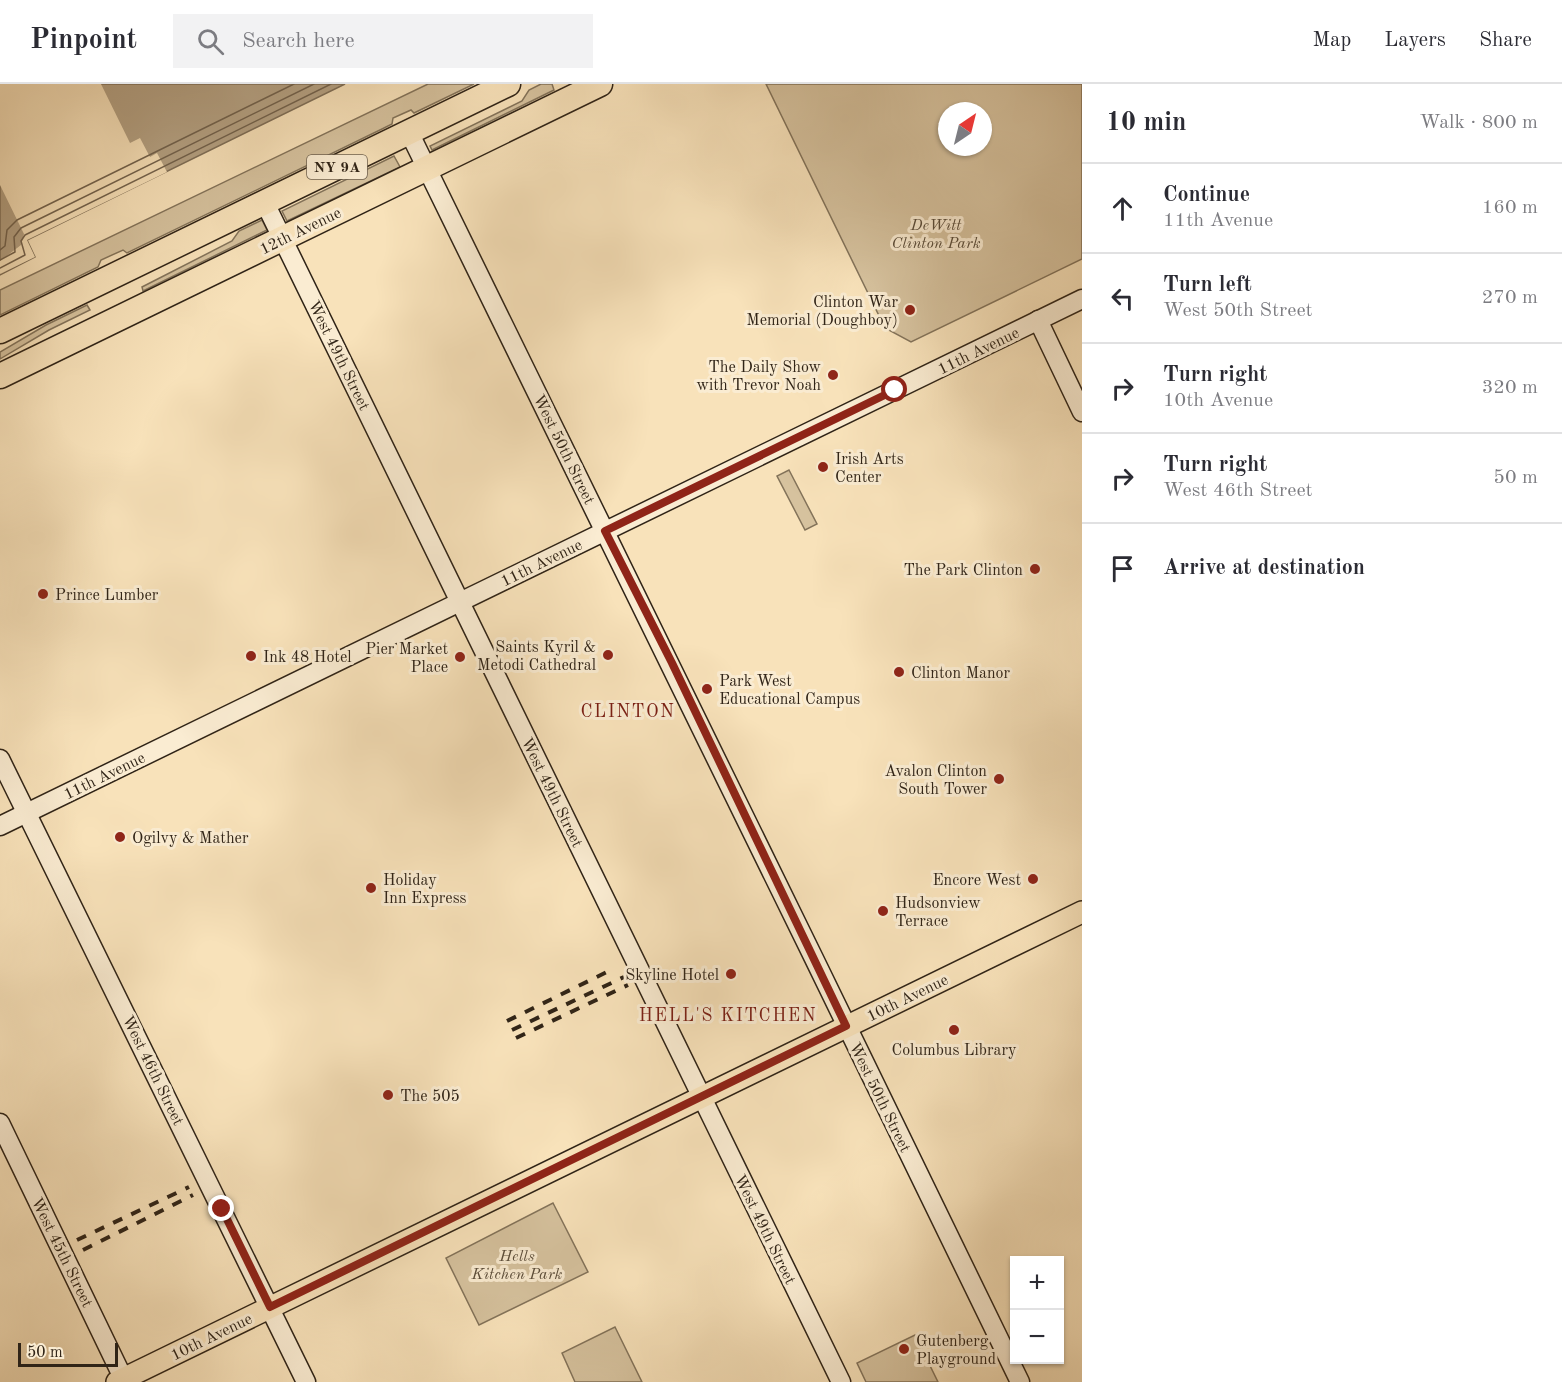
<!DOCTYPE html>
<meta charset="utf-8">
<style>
body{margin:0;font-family:"Old Standard TT",serif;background:#f2f2f3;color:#2b2b33}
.controls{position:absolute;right:18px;bottom:18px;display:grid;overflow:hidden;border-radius:0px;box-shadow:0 2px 4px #0004}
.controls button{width:54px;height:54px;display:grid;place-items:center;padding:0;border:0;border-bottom:2px solid #e1e1e2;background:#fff;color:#2b2b33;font:30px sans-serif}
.compass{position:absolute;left:938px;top:18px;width:54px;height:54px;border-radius:50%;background:#fff;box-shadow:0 2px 4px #0004;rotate:35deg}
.scale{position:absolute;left:18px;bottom:15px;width:100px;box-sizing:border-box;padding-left:6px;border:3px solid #302417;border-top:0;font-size:16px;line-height:21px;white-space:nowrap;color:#302417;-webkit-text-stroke:4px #faecd2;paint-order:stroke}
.stop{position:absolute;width:18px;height:18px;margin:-14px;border:4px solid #8f2418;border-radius:50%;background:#fff}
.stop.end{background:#8f2418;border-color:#fff;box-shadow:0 2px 6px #0008}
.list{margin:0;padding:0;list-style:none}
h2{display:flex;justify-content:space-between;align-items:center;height:78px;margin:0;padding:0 24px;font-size:26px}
h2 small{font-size:20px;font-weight:400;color:#7c7c81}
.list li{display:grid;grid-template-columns:39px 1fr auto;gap:18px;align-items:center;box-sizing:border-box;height:90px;padding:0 24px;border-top:2px solid #e1e1e2}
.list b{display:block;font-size:22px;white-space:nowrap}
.list p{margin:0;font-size:20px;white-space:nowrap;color:#7c7c81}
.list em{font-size:20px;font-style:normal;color:#7c7c81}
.icon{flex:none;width:33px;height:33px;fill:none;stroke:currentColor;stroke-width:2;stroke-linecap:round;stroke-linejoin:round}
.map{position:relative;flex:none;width:1082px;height:1298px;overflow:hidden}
header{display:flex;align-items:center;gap:36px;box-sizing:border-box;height:84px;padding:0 30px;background:#fff;border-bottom:2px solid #e1e1e2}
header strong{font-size:28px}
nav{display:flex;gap:33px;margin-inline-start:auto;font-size:21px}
.search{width:420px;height:54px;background:#f2f2f3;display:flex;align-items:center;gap:15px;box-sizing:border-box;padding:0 21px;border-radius:0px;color:#7c7c81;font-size:22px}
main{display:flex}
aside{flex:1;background:#fff}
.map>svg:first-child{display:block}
.green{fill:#d6c29e;stroke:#83735a;stroke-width:1.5;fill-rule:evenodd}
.water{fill:#b4a183;stroke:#7f6f58;stroke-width:1.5}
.pier{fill:#f8e2ba}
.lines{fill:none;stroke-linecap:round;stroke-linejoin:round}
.shore{stroke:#72624d;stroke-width:1.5}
.secondary-casing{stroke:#302417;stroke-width:21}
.primary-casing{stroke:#302417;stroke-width:24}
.highway-casing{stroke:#302417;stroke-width:27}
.secondary{stroke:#faecd2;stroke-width:18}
.primary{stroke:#f8e2ba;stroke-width:21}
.highway{stroke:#f8e2ba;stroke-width:24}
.rail{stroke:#302417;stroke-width:4;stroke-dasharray:10 10;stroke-linecap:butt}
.route{stroke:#8f2418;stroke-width:8}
.poi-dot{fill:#8f2418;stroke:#faecd2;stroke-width:2}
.labels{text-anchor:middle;stroke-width:6;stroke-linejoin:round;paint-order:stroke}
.shield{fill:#faecd2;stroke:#6d604f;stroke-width:1.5}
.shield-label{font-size:15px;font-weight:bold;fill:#302417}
.park-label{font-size:16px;font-style:italic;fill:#5a4c39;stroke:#faecd2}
.street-label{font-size:16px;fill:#302417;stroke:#faecd2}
.poi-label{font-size:16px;fill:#302417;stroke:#faecd2;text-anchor:start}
.neighbourhood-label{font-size:18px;letter-spacing:1.5px;fill:#7a1f14;stroke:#faecd2}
</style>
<header>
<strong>Pinpoint</strong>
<div class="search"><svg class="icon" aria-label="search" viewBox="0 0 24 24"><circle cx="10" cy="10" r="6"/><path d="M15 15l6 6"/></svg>Search here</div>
<nav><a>Map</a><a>Layers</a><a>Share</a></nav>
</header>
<main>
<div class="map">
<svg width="1082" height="1298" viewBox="0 0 1082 1298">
<rect width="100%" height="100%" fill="#f8e2ba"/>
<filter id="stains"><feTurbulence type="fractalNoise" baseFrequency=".00333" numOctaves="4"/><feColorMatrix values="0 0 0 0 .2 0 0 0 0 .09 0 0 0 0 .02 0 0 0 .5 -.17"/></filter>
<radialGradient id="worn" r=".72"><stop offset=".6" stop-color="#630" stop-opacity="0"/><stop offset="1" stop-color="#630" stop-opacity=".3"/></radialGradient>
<g class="green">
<path d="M428,0H474L414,29L411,26L393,34L392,40L382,45L127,169L123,166L101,176L98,183L0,231V206Z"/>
<path d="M541,0H552L554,6L432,66L430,62L522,17L529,6Z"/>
<path d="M766,0H1082V175L911,258L885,244ZM947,27H983V63H947Z"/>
<path d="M394,72L400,83L287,137L282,127Z"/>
<path d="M262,136L267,146L143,207L142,203L232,157L239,147Z"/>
<path d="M87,221L90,226L49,246L0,275V268L46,241Z"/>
<path d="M789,386L817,440L805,446L777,392Z"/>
<path d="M553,1119L588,1188L479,1241L446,1174Z"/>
<path d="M615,1243L642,1298H575L562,1269Z"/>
<path d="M915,1251L938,1298H866L857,1279Z"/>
</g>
<path class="water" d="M0,0H345L27,156L35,173L0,191Z"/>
<path class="pier" d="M0,0H101L130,59L140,54L150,73L157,69L167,88L27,156L35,173L0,190V177L21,161L24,150L0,101Z"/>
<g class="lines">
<g class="shore">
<path d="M0,166L5,162L7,146L17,136L294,0"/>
<path d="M0,176L15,168L14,153L21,144L314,0"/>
<path d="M0,184L25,171L21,157L25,151L331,0"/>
</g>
<defs>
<g id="secondary">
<path d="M409,48C615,464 817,881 1020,1298"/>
<path d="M265,119L841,1298"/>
<path d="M1038,236L1082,328"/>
<path d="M0,675L306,1298"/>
<path d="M0,742L1082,215"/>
<path d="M0,1039L125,1298"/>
</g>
<path id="primary" d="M117,1298L1082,828"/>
<g id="highway">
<path d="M0,247L508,0"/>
<path d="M0,292L600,0"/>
</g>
</defs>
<use href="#secondary" class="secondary-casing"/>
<use href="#primary" class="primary-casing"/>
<use href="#highway" class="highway-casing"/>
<use href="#secondary" class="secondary"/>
<use href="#primary" class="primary"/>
<use href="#highway" class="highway"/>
<g class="rail">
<path d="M507,937L613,885"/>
<path d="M512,946L624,893"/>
<path d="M516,954L628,901"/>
<path d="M77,1156L189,1103"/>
<path d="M83,1166L193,1111"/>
</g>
</g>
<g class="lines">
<path class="route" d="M222,1125L270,1223L846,942L672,579L605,447L895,306"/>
</g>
<g class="poi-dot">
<circle cx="910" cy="226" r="6"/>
<circle cx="833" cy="291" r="6"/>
<circle cx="823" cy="383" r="6"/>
<circle cx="1035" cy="485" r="6"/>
<circle cx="43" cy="510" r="6"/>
<circle cx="608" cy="571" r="6"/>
<circle cx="251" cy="572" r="6"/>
<circle cx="460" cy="573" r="6"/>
<circle cx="899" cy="588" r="6"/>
<circle cx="707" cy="605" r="6"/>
<circle cx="999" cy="695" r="6"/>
<circle cx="120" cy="753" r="6"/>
<circle cx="1033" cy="795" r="6"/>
<circle cx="371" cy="804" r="6"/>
<circle cx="883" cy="827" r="6"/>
<circle cx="731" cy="890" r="6"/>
<circle cx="954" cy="946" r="6"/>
<circle cx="388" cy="1011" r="6"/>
<circle cx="904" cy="1265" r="6"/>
</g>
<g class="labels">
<rect class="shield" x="307" y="71" width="60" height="24" rx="4.5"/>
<g class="shield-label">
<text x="337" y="88">NY 9A</text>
</g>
<g class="park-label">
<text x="936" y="146">DeWitt<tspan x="936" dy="18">Clinton Park</tspan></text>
<text x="517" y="1177">Hells<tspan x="517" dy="18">Kitchen Park</tspan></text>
</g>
<g class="street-label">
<text transform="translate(300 146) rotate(-26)" y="6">12th Avenue</text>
<text transform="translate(978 266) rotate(-26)" y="6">11th Avenue</text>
<text transform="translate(340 271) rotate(64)" y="6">West 49th Street</text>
<text transform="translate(565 365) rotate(64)" y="6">West 50th Street</text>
<text transform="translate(541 478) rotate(-26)" y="6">11th Avenue</text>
<text transform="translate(104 691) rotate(-26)" y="6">11th Avenue</text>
<text transform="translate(553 708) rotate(64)" y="6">West 49th Street</text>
<text transform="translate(907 913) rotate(-26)" y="6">10th Avenue</text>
<text transform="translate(154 986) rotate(64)" y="6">West 46th Street</text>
<text transform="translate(881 1013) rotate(64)" y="6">West 50th Street</text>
<text transform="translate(766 1145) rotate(64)" y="6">West 49th Street</text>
<text transform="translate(63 1168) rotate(64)" y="6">West 45th Street</text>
<text transform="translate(211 1252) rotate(-26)" y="6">10th Avenue</text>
</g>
<g class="poi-label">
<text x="898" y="223" text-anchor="end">Clinton War<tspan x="898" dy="18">Memorial (Doughboy)</tspan></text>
<text x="821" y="288" text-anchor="end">The Daily Show<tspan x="821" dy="18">with Trevor Noah</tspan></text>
<text x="835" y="380">Irish Arts<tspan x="835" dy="18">Center</tspan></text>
<text x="1023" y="491" text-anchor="end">The Park Clinton</text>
<text x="55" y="516">Prince Lumber</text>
<text x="596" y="568" text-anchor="end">Saints Kyril &amp;<tspan x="596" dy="18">Metodi Cathedral</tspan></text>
<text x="448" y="570" text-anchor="end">Pier Market<tspan x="448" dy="18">Place</tspan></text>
<text x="263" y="578">Ink 48 Hotel</text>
<text x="911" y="594">Clinton Manor</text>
<text x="719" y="602">Park West<tspan x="719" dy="18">Educational Campus</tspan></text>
<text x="987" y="692" text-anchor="end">Avalon Clinton<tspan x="987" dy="18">South Tower</tspan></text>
<text x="132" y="759">Ogilvy &amp; Mather</text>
<text x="383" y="801">Holiday<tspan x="383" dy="18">Inn Express</tspan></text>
<text x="1021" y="801" text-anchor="end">Encore West</text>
<text x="895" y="824">Hudsonview<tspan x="895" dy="18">Terrace</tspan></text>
<text x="719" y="896" text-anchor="end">Skyline Hotel</text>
<text x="954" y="971" text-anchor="middle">Columbus Library</text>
<text x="400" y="1017">The 505</text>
<text x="916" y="1262">Gutenberg<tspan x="916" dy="18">Playground</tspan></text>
</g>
<g class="neighbourhood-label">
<text x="628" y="633">CLINTON</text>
<text x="728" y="937">HELL'S KITCHEN</text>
</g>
</g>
<rect width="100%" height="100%" filter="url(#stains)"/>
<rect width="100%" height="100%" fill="url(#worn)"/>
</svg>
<div class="controls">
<button>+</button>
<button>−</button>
</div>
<svg class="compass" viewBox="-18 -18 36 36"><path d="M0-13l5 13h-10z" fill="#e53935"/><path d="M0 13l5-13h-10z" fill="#7c7c81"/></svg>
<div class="scale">50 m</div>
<div class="stop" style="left:895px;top:306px"></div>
<div class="stop end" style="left:222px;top:1125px"></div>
</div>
<aside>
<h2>10 min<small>Walk · 800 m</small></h2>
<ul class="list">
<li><svg class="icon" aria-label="ahead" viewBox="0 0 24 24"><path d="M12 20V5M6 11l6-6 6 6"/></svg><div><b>Continue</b><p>11th Avenue</p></div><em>160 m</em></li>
<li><svg class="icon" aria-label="left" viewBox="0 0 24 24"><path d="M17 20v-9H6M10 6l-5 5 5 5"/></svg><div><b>Turn left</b><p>West 50th Street</p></div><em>270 m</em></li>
<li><svg class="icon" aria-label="right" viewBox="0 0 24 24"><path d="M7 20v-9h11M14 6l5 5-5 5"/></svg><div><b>Turn right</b><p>10th Avenue</p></div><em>320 m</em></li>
<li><svg class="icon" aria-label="right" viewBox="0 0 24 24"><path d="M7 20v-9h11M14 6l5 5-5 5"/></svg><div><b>Turn right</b><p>West 46th Street</p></div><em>50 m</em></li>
<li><svg class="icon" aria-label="arrive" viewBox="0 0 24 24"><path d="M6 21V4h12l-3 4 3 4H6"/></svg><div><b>Arrive at destination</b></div></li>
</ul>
</aside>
</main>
